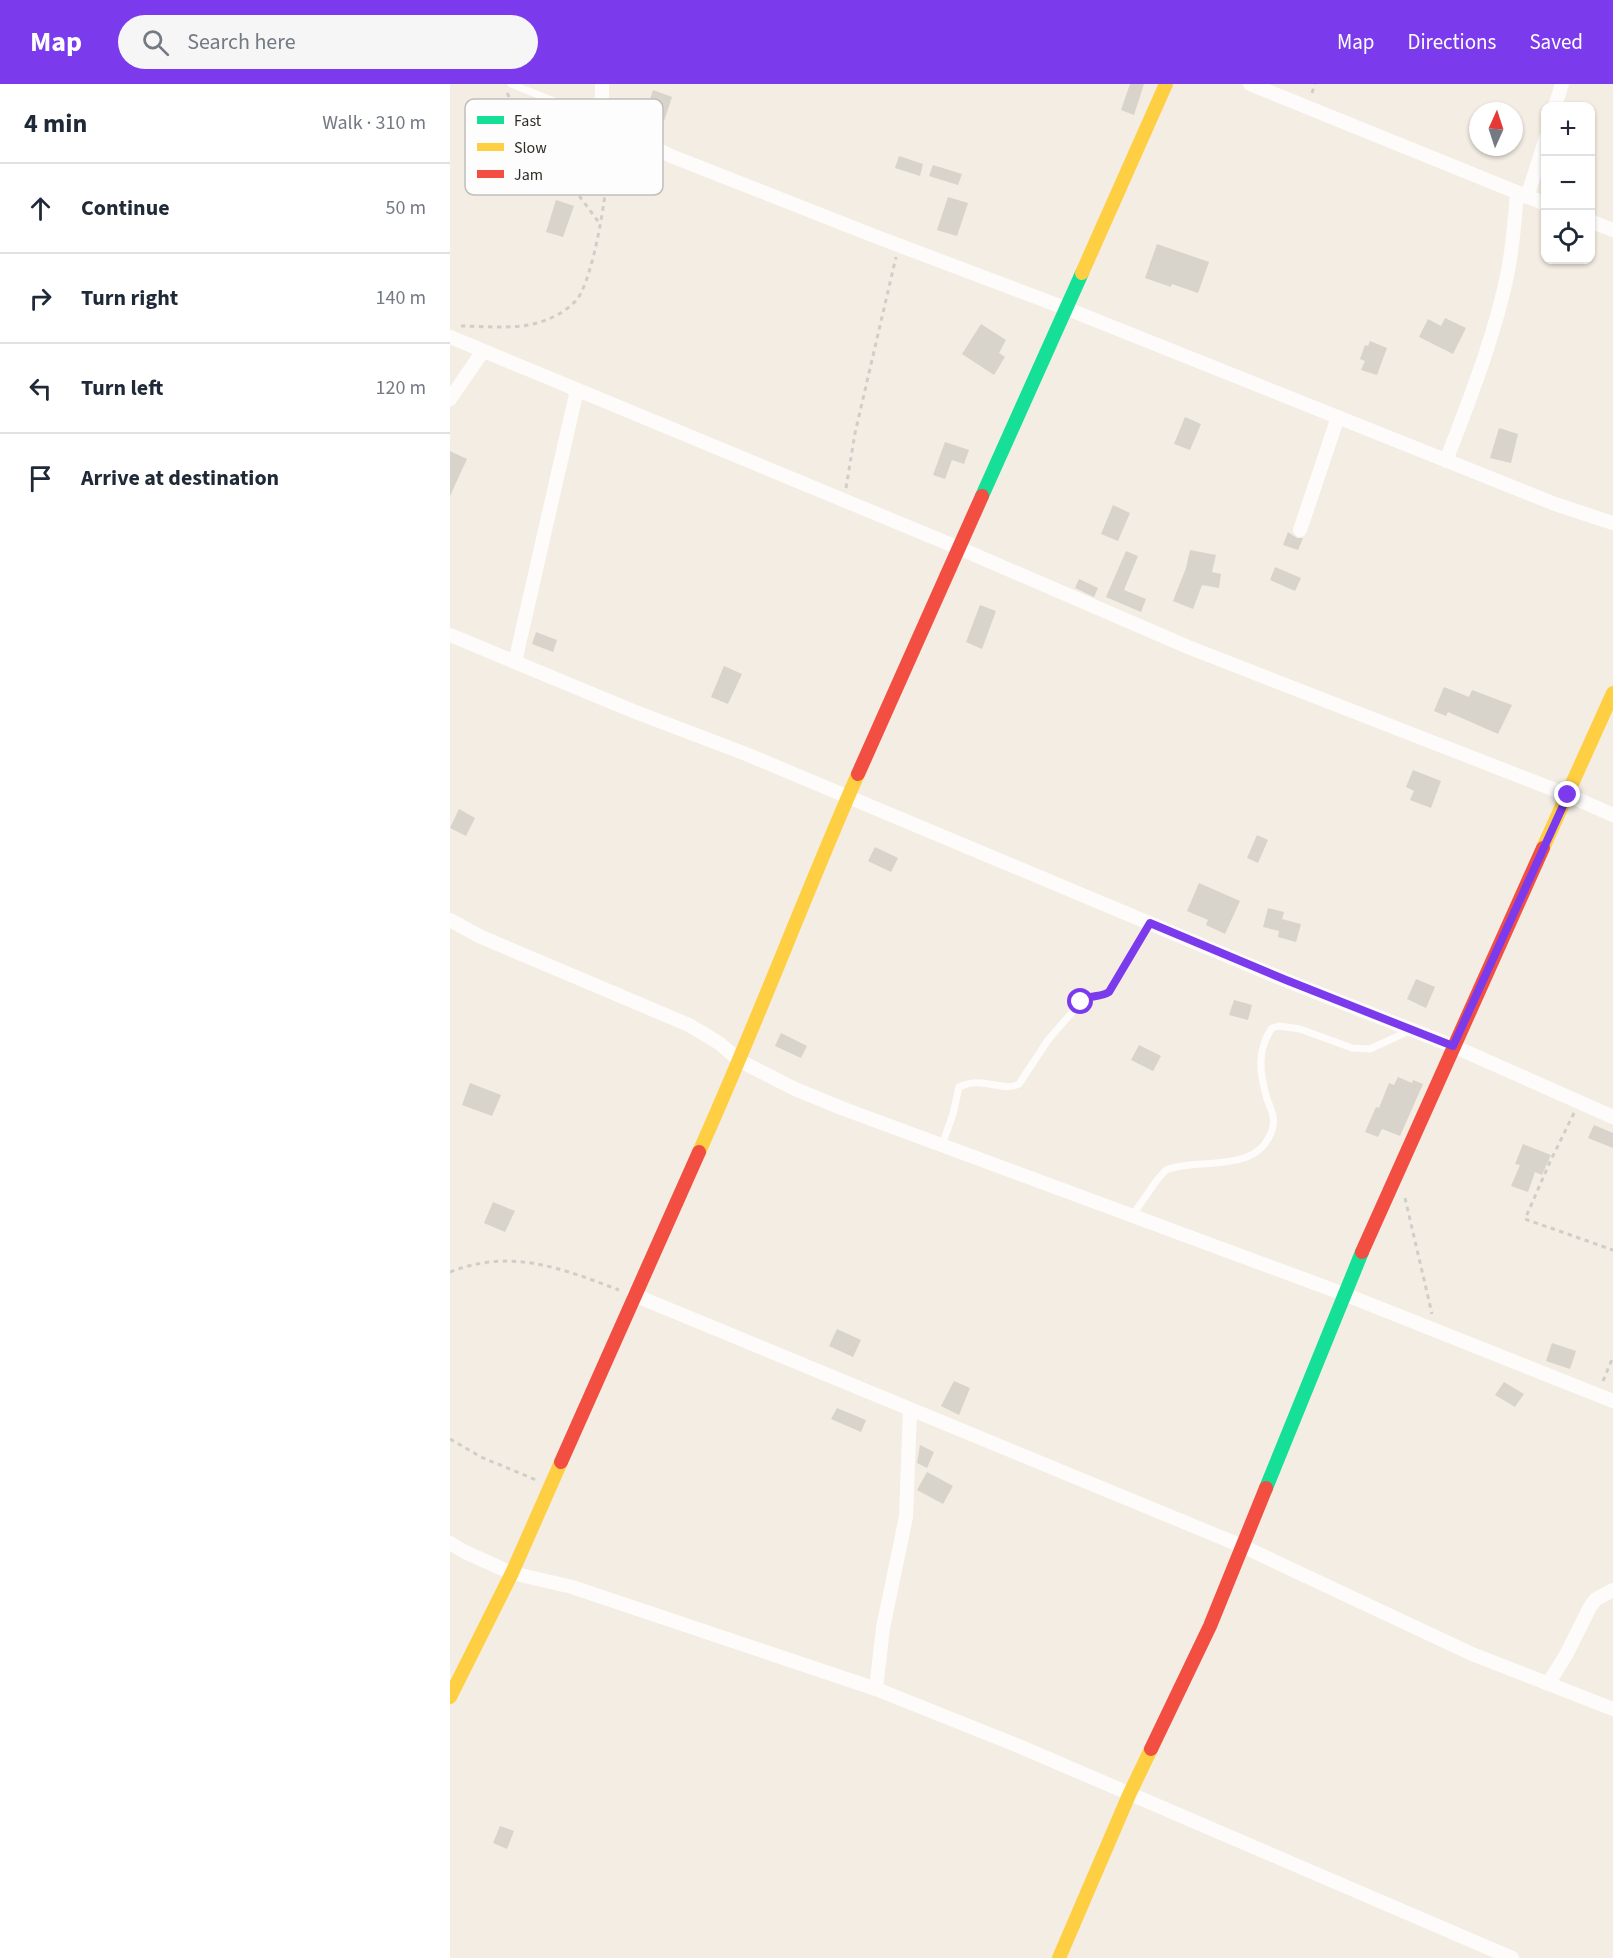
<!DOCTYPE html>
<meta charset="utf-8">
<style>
body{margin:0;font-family:"Source Sans 3",sans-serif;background:#f6f6f7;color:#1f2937}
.controls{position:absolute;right:18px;top:18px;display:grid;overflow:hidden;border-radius:12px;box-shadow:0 2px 4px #0004}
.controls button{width:54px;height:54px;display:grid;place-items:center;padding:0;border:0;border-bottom:2px solid #e0e1e3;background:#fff;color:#1f2937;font:30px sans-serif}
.compass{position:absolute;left:1019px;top:18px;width:54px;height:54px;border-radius:50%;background:#fff;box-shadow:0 2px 4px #0004;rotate:3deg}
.stop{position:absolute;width:18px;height:18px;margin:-14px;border:4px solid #7c3aed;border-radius:50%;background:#fff}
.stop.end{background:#7c3aed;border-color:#fff;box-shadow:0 2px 6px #0008}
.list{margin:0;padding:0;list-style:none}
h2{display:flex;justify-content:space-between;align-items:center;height:78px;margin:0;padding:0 24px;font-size:26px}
h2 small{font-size:20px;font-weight:400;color:#747a83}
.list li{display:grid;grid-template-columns:39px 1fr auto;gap:18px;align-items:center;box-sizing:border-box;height:90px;padding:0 24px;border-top:2px solid #e0e1e3}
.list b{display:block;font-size:22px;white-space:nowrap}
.list em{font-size:20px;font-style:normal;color:#747a83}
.icon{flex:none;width:33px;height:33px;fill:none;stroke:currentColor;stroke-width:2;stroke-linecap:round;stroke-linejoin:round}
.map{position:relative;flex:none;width:1163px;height:1874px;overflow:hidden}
header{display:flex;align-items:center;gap:36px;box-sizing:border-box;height:84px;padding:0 30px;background:#7c3aed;color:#fff}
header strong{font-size:28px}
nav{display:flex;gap:33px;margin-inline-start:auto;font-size:21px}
.search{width:420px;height:54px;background:#f6f6f7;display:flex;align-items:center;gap:15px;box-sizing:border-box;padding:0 21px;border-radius:33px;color:#747a83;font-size:22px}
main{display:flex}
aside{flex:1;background:#fff}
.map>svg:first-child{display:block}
.building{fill:#d8d3cb}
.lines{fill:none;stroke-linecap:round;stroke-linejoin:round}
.path{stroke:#d0cecb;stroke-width:3;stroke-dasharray:4.5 4.5;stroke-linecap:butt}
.lane{stroke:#fdfcfb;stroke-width:7}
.street{stroke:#fdfcfb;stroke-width:14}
.fast{stroke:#16e098;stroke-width:14}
.slow{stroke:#ffcf43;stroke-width:14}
.jam{stroke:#f24e42;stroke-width:14}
.route{stroke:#7c3aed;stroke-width:8}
.key{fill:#fdfdfd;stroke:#c0bebc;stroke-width:1.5}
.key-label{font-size:16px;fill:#312c25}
</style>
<header>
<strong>Map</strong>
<div class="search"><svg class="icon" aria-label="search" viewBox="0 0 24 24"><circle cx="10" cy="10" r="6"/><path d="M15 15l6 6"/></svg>Search here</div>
<nav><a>Map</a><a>Directions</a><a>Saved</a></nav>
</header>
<main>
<aside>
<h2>4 min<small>Walk · 310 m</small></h2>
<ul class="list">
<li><svg class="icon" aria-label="ahead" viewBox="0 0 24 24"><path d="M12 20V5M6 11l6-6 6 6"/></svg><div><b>Continue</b></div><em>50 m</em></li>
<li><svg class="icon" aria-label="right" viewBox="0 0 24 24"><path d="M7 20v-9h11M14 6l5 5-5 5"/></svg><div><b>Turn right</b></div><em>140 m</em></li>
<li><svg class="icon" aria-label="left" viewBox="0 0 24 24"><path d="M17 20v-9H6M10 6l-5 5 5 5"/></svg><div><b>Turn left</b></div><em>120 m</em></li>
<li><svg class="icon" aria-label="arrive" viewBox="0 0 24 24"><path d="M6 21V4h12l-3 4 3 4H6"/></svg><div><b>Arrive at destination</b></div></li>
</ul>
</aside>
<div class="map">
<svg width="1163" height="1874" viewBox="0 0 1163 1874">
<rect width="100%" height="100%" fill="#f4ede3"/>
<g class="building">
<path d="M680,0H694L684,31L671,26Z"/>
<path d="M203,6L222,13L214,37L195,31Z"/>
<path d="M449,72L473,80L470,92L445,84Z"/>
<path d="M483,81L512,90L508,101L479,92Z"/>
<path d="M498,113L518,119L507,152L487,146Z"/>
<path d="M106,116L124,122L113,153L96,148Z"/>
<path d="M707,160L759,178L748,209L722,200L721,203L695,194Z"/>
<path d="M995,234L1016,244L1003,270L969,253L978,235L991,242Z"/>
<path d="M531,240L556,256L549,269L555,273L544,291L512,270Z"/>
<path d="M920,257L937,264L927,291L911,286L915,277L910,275L915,261L918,262Z"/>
<path d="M735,333L751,340L740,366L724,360Z"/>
<path d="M1049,344L1068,350L1061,379L1040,374Z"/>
<path d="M495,358L519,366L514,380L502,376L495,395L483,391Z"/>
<path d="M0,367L17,375L0,412Z"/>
<path d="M663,421L680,429L668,457L651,450Z"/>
<path d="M838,448L847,454H853L848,466L833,461Z"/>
<path d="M740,466L766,471L762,488L771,490L769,504L752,501L743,525L723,517L736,484Z"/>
<path d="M676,467L688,472L674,506L696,515L691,528L656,513Z"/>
<path d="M825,483L851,494L845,507L820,496Z"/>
<path d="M629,495L648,504L644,513L625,504Z"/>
<path d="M530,521L546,527L532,565L516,558Z"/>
<path d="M86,548L107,556L103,568L82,560Z"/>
<path d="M274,582L292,590L278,620L261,613Z"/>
<path d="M994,603L1019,613L1022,606L1062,621L1048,650L998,628L996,632L984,627Z"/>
<path d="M963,686L991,697L981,724L960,716L964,707L956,703Z"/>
<path d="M9,725L25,734L16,752L0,744Z"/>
<path d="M807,751L818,756L808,779L797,774Z"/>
<path d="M425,763L448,774L441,788L418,777Z"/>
<path d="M749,799L790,817L775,850L756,841L758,836L737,827Z"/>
<path d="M818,824L834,828L832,835L851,840L846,858L828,853L829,847L813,843Z"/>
<path d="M966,895L985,903L976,924L957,915Z"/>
<path d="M784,916L802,921L798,936L779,931Z"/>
<path d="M331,949L357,962L351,974L325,962Z"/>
<path d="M689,961L711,972L703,987L681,976Z"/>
<path d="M948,993L962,999L963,996L973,1000L950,1052L932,1045L928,1053L915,1048L926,1023L929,1024L939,999L944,1001Z"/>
<path d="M20,999L51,1011L42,1032L12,1021Z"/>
<path d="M1144,1041L1163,1049V1064L1138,1054Z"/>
<path d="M1073,1060L1101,1071L1092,1091L1085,1088L1078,1108L1061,1102L1070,1081L1065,1080Z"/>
<path d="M43,1118L65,1127L55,1148L34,1139Z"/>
<path d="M387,1245L411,1256L403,1273L379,1262Z"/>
<path d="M1102,1259L1126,1267L1120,1285L1096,1277Z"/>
<path d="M504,1297L520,1304L509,1331L491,1322Z"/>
<path d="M1054,1298L1074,1310L1065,1323L1045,1311Z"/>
<path d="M387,1324L416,1336L411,1348L381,1335Z"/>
<path d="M470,1361L484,1368L477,1384L467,1379Z"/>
<path d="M477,1388L503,1402L493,1420L467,1406Z"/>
<path d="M50,1742L64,1747L57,1765L43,1759Z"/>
</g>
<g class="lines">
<g class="path">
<path d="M57,9L79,47L102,75L150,140"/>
<path d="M862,9L865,0"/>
<path d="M11,242C38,242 72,247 98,235C109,231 121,223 128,214C143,192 156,116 157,88C158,77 156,67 155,56"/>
<path d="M396,404L405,349L446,173"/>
<path d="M1124,1029L1100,1078L1075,1135L1163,1166"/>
<path d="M955,1114L982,1230"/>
<path d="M0,1188C61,1164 111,1184 169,1206"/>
<path d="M1153,1297L1163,1273"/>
<path d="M0,1355L31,1373L86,1396"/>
</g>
<g class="lane">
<path d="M61,0L154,37"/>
<path d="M492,1061L503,1030L509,1003C533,991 552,1009 569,1000L598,956L631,918C640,910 650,914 659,908L700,839"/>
<path d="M682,1132L707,1096L716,1086C749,1073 808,1091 822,1046C826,1035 821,1025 817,1015C810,990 806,967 822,944L829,942L850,945L902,964L920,965L959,947"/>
</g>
<g class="street">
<path d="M152,0V32L156,40L221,72L427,153L615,224L1105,420L1163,439"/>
<path d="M800,0L1096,120"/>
<path d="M1105,22L1112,0"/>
<path d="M1077,113L1096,54"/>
<path d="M1140,137L1163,146"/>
<path d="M0,253L509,464L738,563L1118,711L1163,731"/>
<path d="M0,315L33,267"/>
<path d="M996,377C1020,314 1045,252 1058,187C1063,161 1065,135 1067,109"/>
<path d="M850,446L888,333"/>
<path d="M0,551L183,627L296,670L835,896L1003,962L1163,1033"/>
<path d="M65,578L127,306"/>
<path d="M0,836L29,852L239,941L269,959L290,977L345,1005L394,1025L894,1210L1163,1317"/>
<path d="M184,1211L792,1462L1022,1570L1163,1625"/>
<path d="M0,1459L15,1468L62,1489L122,1503L426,1605L571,1663L1062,1874"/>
<path d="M1098,1600L1116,1571L1140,1523L1146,1515L1163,1506"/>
<path d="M426,1605L433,1544L456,1433L460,1326"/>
</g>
<g class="fast">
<path d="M532,412L632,189"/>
<path d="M816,1404L912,1168"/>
</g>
<g class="slow">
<path d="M632,189L716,0"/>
<path d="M1093,764L1163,609"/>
<path d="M249,1068C305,944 353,815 408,690"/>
<path d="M0,1613L62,1489L111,1378"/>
<path d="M609,1874L679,1711L701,1665"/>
</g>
<g class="jam">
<path d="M408,690L532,412"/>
<path d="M912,1168L1093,764"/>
<path d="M111,1378L249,1068"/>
<path d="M701,1665L760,1542L816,1404"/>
</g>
</g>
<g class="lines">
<path class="route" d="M631,918C640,910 650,914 659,908L700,839L836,896L1003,962L1118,711"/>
</g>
<rect x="15" y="15" width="198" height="96" rx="9" class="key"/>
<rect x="27" y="32" width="27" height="8" fill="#16e098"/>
<rect x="27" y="59" width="27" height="8" fill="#ffcf43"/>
<rect x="27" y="86" width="27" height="8" fill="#f24e42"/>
<g class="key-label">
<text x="64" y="42">Fast</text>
<text x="64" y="69">Slow</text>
<text x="64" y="96">Jam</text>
</g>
</svg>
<div class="controls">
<button>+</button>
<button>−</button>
<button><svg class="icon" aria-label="locate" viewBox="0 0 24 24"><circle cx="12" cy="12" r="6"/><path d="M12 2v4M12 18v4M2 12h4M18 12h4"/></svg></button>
</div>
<svg class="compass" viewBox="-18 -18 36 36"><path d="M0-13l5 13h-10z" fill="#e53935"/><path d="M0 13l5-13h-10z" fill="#747a83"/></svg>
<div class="stop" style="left:631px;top:918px"></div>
<div class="stop end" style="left:1118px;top:711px"></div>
</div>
</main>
